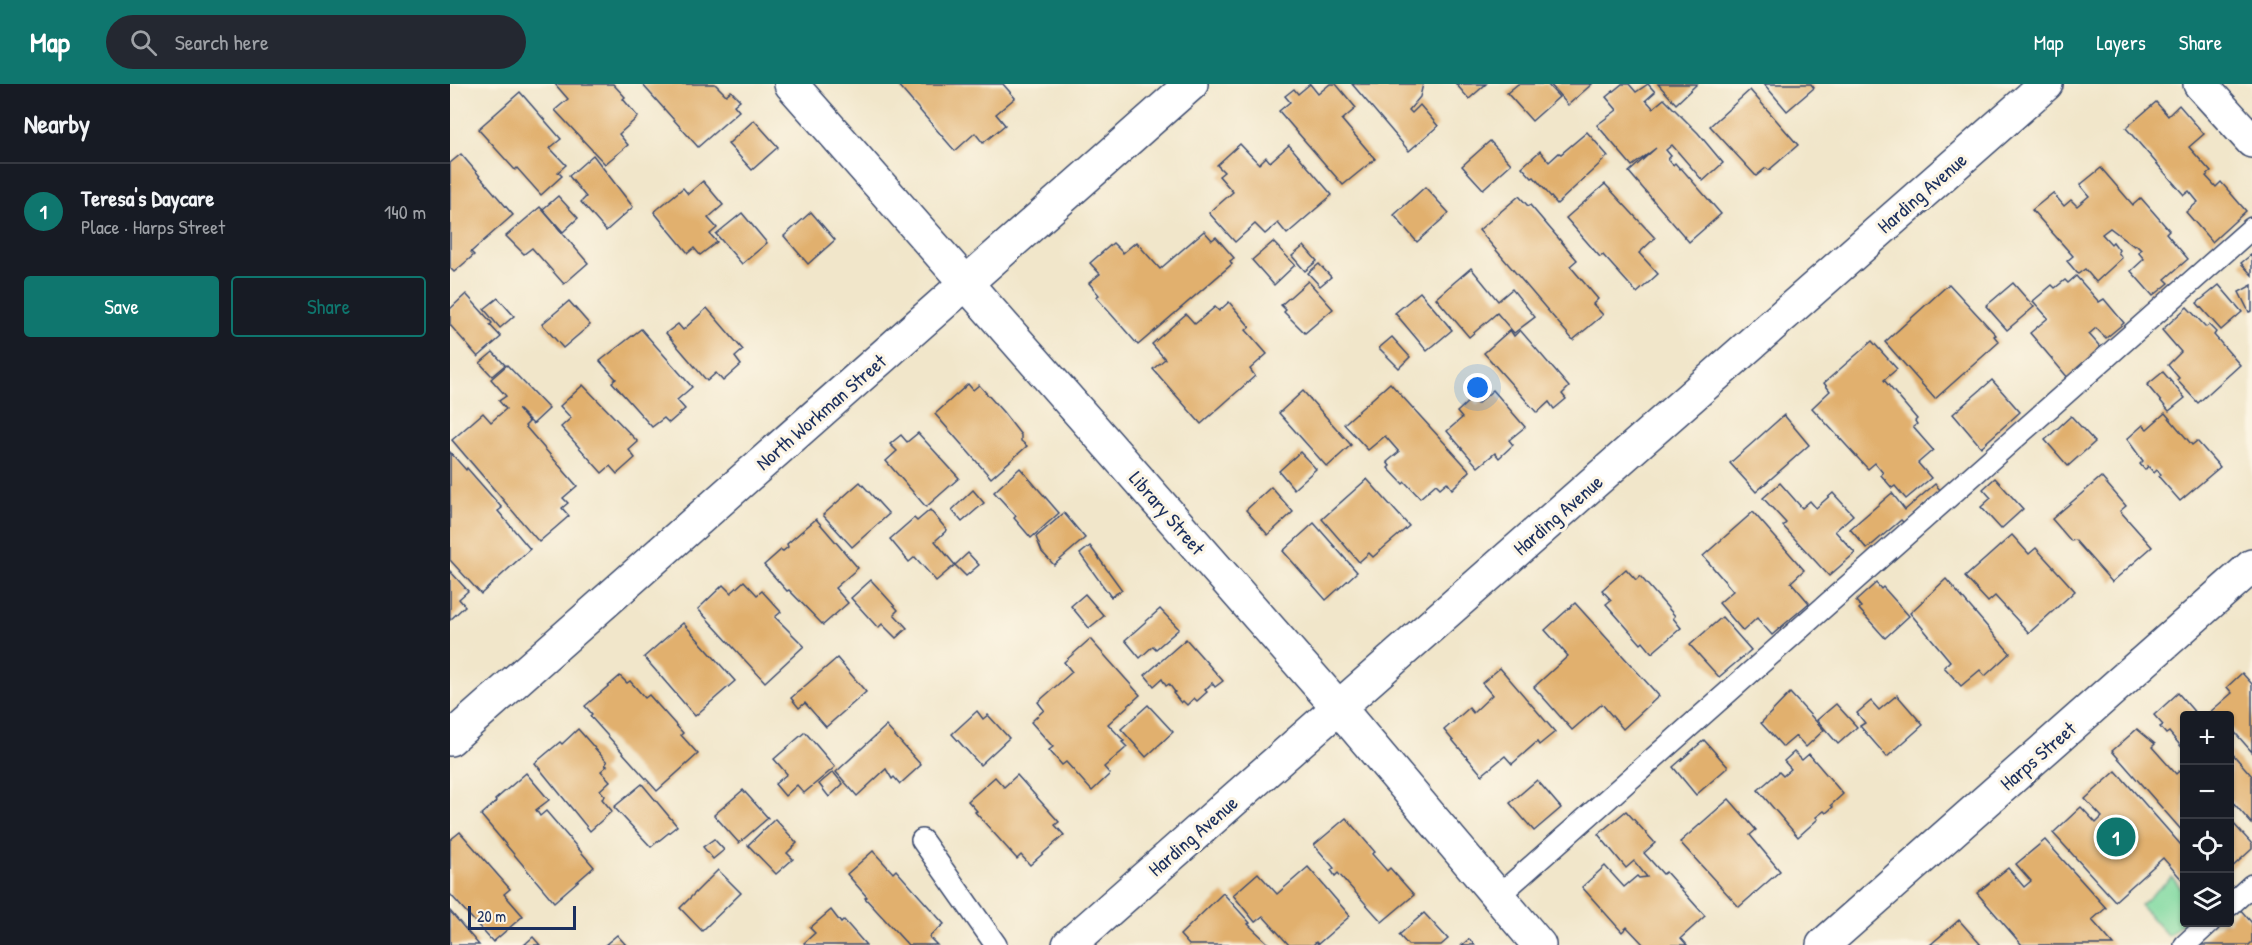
<!DOCTYPE html>
<meta charset="utf-8">
<style>
body{margin:0;font-family:"Patrick Hand",sans-serif;background:#242831;color:#f1f3f6}
.controls{position:absolute;right:18px;bottom:18px;display:grid;overflow:hidden;border-radius:6px;box-shadow:0 2px 4px #0004}
.controls button{width:54px;height:54px;display:grid;place-items:center;padding:0;border:0;border-bottom:2px solid #363941;background:#171b24;color:#f1f3f6;font:30px sans-serif}
.scale{position:absolute;left:18px;bottom:15px;width:108px;box-sizing:border-box;padding-left:6px;border:3px solid #1b2f5e;border-top:0;font-size:16px;line-height:21px;white-space:nowrap;color:#1b2f5e;-webkit-text-stroke:4px #fcf5e5;paint-order:stroke}
.you{position:absolute;left:1028px;top:304px;width:21px;height:21px;margin:-15px;border:4px solid #fff;border-radius:50%;background:#1a73e8;box-shadow:0 0 0 9px #1a73e833}
.badge{display:grid;place-items:center;width:39px;height:39px;border-radius:50%;background:#0f766e;color:#fff;font-size:20px;font-weight:700}
.pin{position:absolute;translate:-50% -50%;border:3px solid #fff;box-shadow:0 2px 6px #0006}
.list{margin:0;padding:0;list-style:none}
h2{display:flex;justify-content:space-between;align-items:center;height:78px;margin:0;padding:0 24px;font-size:26px}
h2 small{font-size:20px;font-weight:400;color:#9ea1a6}
.list li{display:grid;grid-template-columns:39px 1fr auto;gap:18px;align-items:center;box-sizing:border-box;height:96px;padding:0 24px;border-top:2px solid #363941}
.list b{display:block;font-size:22px;white-space:nowrap}
.list p{margin:0;font-size:20px;white-space:nowrap;color:#9ea1a6}
.list em{font-size:20px;font-style:normal;color:#9ea1a6}
.actions{display:flex;gap:12px;padding:18px 24px}
.actions a{flex:1;padding:14px 0;border:2px solid #0f766e;border-radius:6px;text-align:center;font-size:21px;color:#0f766e}
.actions .main{background:#0f766e;color:#fff}
.icon{flex:none;width:33px;height:33px;fill:none;stroke:currentColor;stroke-width:2;stroke-linecap:round;stroke-linejoin:round}
.map{position:relative;flex:none;width:1802px;height:861px;overflow:hidden}
header{display:flex;align-items:center;gap:36px;box-sizing:border-box;height:84px;padding:0 30px;background:#0f766e;color:#fff}
header strong{font-size:28px}
nav{display:flex;gap:33px;margin-inline-start:auto;font-size:21px}
.search{width:420px;height:54px;background:#242831;display:flex;align-items:center;gap:15px;box-sizing:border-box;padding:0 21px;border-radius:33px;color:#9ea1a6;font-size:22px}
main{display:flex}
aside{flex:1;background:#171b24}
.map>svg:first-child{display:block}
.green{fill:#7fd9a0;stroke:#4d847f;stroke-width:1.5}
.building{fill:#e1b06e}
.lines{fill:none;stroke-linecap:round;stroke-linejoin:round}
.lane-casing{stroke:#3b4a6e;stroke-width:24}
.street-casing{stroke:#3b4a6e;stroke-width:36}
.secondary-casing{stroke:#3b4a6e;stroke-width:36}
.lane{stroke:#fff;stroke-width:21}
.street{stroke:#fff;stroke-width:33}
.secondary{stroke:#fff;stroke-width:33}
.labels{text-anchor:middle;stroke-width:6;stroke-linejoin:round;paint-order:stroke}
.street-label{font-size:20px;fill:#1b2f5e;stroke:#fcf5e5}
</style>
<header>
<strong>Map</strong>
<div class="search"><svg class="icon" aria-label="search" viewBox="0 0 24 24"><circle cx="10" cy="10" r="6"/><path d="M15 15l6 6"/></svg>Search here</div>
<nav><a>Map</a><a>Layers</a><a>Share</a></nav>
</header>
<main>
<aside>
<h2>Nearby<small></small></h2>
<ul class="list">
<li><span class="badge">1</span><div><b>Teresa's Daycare</b><p>Place · Harps Street</p></div><em>140 m</em></li>
</ul>
<div class="actions"><a class="main">Save</a><a>Share</a></div>
</aside>
<div class="map">
<svg width="1802" height="861" viewBox="0 0 1802 861">
<rect width="100%" height="100%" fill="#fcf5e5"/>
<filter id="ink" filterUnits="userSpaceOnUse"><feTurbulence type="fractalNoise" baseFrequency=".0167" numOctaves="2"/><feDisplacementMap in="SourceGraphic" scale="12" xChannelSelector="R" yChannelSelector="G"/><feConvolveMatrix kernelMatrix="1 2 1 2 8 2 1 2 1" color-interpolation-filters="sRGB"/></filter>
<filter id="wash" filterUnits="userSpaceOnUse"><feTurbulence type="fractalNoise" baseFrequency=".008" numOctaves="4" result="noise"/><feDisplacementMap in="SourceGraphic" scale="24" xChannelSelector="R" yChannelSelector="G"/><feGaussianBlur stdDeviation="1.35" result="paint"/><feColorMatrix in="noise" values="0 0 0 0 0 0 0 0 0 0 0 0 0 0 0 0 0 1.4 0 .05"/><feComposite in="paint" operator="in"/></filter>
<g filter="url(#wash)">
<rect width="100%" height="100%" fill="#f1e6ca"/>
<path class="green" d="M1722,793L1734,808V838L1718,852L1690,821Z"/>
<g id="blocks">
<g class="building">
<path d="M105,0H163L175,13L173,15L188,33L169,50L178,61L155,80L105,26L118,15Z"/>
<path d="M192,0H265L276,11L281,7L290,16L284,21L289,27L248,63Z"/>
<path d="M447,0H553L565,14L546,30L555,41L533,59L525,49L505,67Z"/>
<path d="M860,0L868,10L880,0H886L906,24L892,36L925,75L893,101L829,27L840,18L835,12L844,5L848,10Z"/>
<path d="M902,0H973L970,13L959,26L962,29L970,21L988,42L959,67Z"/>
<path d="M1006,0H1036L1019,15Z"/>
<path d="M1068,0H1097L1109,13L1082,37L1057,9Z"/>
<path d="M1100,0H1142L1118,21Z"/>
<path d="M1172,0H1179L1186,8L1198,0L1205,8L1196,16L1203,24L1214,15L1248,49L1273,79L1253,97L1222,61L1216,66L1221,72L1218,75L1223,81L1225,79L1230,85L1231,84L1271,130L1239,158L1179,88L1206,64L1182,82L1147,41L1167,26L1156,13Z"/>
<path d="M1208,0H1247L1226,20Z"/>
<path d="M1314,0H1361L1364,4L1337,27Z"/>
<path d="M1300,6L1348,61L1319,86L1316,84L1306,92L1260,42Z"/>
<path d="M70,8L111,55L100,64L116,81L108,88L112,92L91,111L67,84L65,86L28,45Z"/>
<path d="M1706,18L1718,32L1729,21L1754,50L1739,63L1761,88L1756,92L1766,103L1771,98L1796,127L1762,158L1736,128L1748,118L1739,107L1734,111L1676,44Z"/>
<path d="M304,36L328,63L302,86L278,60Z"/>
<path d="M1137,48L1158,72L1107,120L1084,93L1082,94L1072,83L1090,67L1099,78L1109,69L1111,70Z"/>
<path d="M1040,57L1061,80L1033,105L1012,82Z"/>
<path d="M790,60L809,80L816,73L820,78L839,61L882,111L837,150L828,139L815,150L805,140L785,158L759,129L783,108L769,92L774,88L767,81Z"/>
<path d="M11,70L63,131L21,168L24,171L4,188L0,184V79Z"/>
<path d="M143,71L183,123L156,147L131,118L136,113L119,92Z"/>
<path d="M1651,84L1683,121L1691,114L1719,146L1716,149L1738,175L1715,195L1719,199L1703,212L1681,187L1694,175L1688,168L1691,166L1686,161L1684,162L1660,144L1652,150L1661,160L1663,158L1669,166L1668,168L1672,174L1646,198L1635,185L1628,190L1617,177L1623,172L1582,126L1603,109L1614,122L1621,116L1627,122L1639,112L1630,101Z"/>
<path d="M253,97L273,121L258,134L267,144L260,150L267,158L250,171L244,164L238,169L204,128L233,104L238,110Z"/>
<path d="M1155,100L1205,154L1189,169L1208,190L1187,209L1153,171L1150,173L1116,134Z"/>
<path d="M975,103L999,129L967,158L944,131Z"/>
<path d="M108,112L128,134L113,148L93,125Z"/>
<path d="M1069,112L1078,122L1080,121L1127,176L1120,182L1148,215L1143,220L1153,231L1123,256L1029,146Z"/>
<path d="M90,123L138,179L114,200L82,164L74,170L56,152Z"/>
<path d="M361,128L385,156L358,180L334,152Z"/>
<path d="M292,129L317,159L292,180L266,150Z"/>
<path d="M754,147L762,156L766,153L784,174L780,177L782,180L688,261L646,213L649,211L639,199L650,190L640,179L663,159L673,169L686,158L710,185Z"/>
<path d="M823,158L845,181L824,201L802,176Z"/>
<path d="M854,162L867,177L855,187L842,172Z"/>
<path d="M1802,170V191L1791,179Z"/>
<path d="M869,180L881,193L870,202L858,189Z"/>
<path d="M1021,184L1048,217L1062,205L1085,233L1064,249L1047,229L1019,253L986,214Z"/>
<path d="M1626,192L1649,218L1654,215L1674,239L1656,254L1646,244L1639,250L1653,266L1619,295L1580,249L1598,234L1583,217L1602,201L1605,204L1615,196L1618,199Z"/>
<path d="M858,197L883,225L855,249L834,228L836,226L831,221Z"/>
<path d="M1563,199L1584,223L1557,246L1536,222Z"/>
<path d="M1499,200L1546,251L1544,252L1549,258L1485,315L1435,258Z"/>
<path d="M1769,201L1792,228L1771,246L1747,219Z"/>
<path d="M1802,201V227L1799,228L1789,208Z"/>
<path d="M970,208L1002,246L977,267L945,229Z"/>
<path d="M16,210L42,239L40,241L51,253L28,273L0,241V225Z"/>
<path d="M48,214L64,232L50,244L34,225Z"/>
<path d="M119,217L140,241L113,264L92,240Z"/>
<path d="M779,218L800,243L796,246L817,270L800,285L805,292L751,340L703,285L715,275L702,260L736,230L745,240L765,223L769,227Z"/>
<path d="M1737,223L1756,243L1759,241L1766,248L1764,251L1790,281L1748,319L1727,296L1729,294L1718,281L1731,268L1712,246Z"/>
<path d="M257,224L293,266L285,273L291,281L273,297L266,289L257,297L216,249L228,240L233,246Z"/>
<path d="M191,245L242,303L227,316L235,325L219,339L214,334L202,343L162,298L166,295L150,277Z"/>
<path d="M1060,246L1064,252L1070,246L1119,303L1112,310L1116,315L1104,325L1099,318L1087,329L1034,269Z"/>
<path d="M942,253L960,273L949,284L929,264Z"/>
<path d="M1422,257L1447,285L1434,296L1467,335L1465,337L1467,340L1463,343L1483,366L1468,379L1481,394L1456,415L1445,402L1442,404L1431,391L1433,389L1425,379L1418,385L1362,324L1380,307L1374,299Z"/>
<path d="M43,268L55,281L42,292L30,279Z"/>
<path d="M57,281L99,325L83,340L68,325L79,338L75,342L127,402L113,414L118,419L112,424L119,432L89,458L2,356L33,329L41,338L56,325L49,317L56,312L41,295Z"/>
<path d="M1713,288L1735,314L1719,327L1697,301Z"/>
<path d="M1542,296L1570,328L1531,363L1503,330Z"/>
<path d="M940,299L1020,387L1002,405L997,398L990,404L986,400L970,414L955,398L953,400L938,384L940,382L937,378L949,368L935,352L918,366L894,340Z"/>
<path d="M518,300L523,306L529,301L553,328L571,351V357L577,362L541,394L485,330Z"/>
<path d="M133,301L188,358L179,366L185,374L167,390L160,382L152,389L111,343L121,334L110,322Z"/>
<path d="M1043,306L1075,343L1059,356L1063,361L1049,374L1045,369L1028,383L997,347L1012,334L1007,328L1022,314L1027,320Z"/>
<path d="M853,307L901,361L877,383L829,329Z"/>
<path d="M1715,329L1742,361L1747,357L1770,383L1730,417L1709,393L1711,390L1707,386L1704,389L1698,382L1695,386L1690,380L1693,377L1677,355L1693,341L1697,345Z"/>
<path d="M1334,331L1359,361L1306,408L1280,379Z"/>
<path d="M1621,332L1645,358L1618,382L1595,356Z"/>
<path d="M468,349L509,394L476,423L436,377L447,367L440,360L451,351L457,358Z"/>
<path d="M0,368L16,386L17,384L52,424L48,427L80,465L31,510L0,476Z"/>
<path d="M850,368L866,385L844,405L829,387Z"/>
<path d="M570,384L609,429L581,454L564,434L566,432L544,408Z"/>
<path d="M1651,393L1676,422L1670,427L1702,463L1662,498L1625,456L1621,457L1602,435Z"/>
<path d="M1545,394L1573,425L1551,445L1531,423L1541,414L1533,405Z"/>
<path d="M917,395L959,442L923,473L919,469L909,478L872,435Z"/>
<path d="M410,398L439,430L402,463L373,431Z"/>
<path d="M1330,399L1352,424L1360,417L1366,424L1383,409L1403,431L1385,447L1405,469L1379,492L1333,442L1336,439L1313,414Z"/>
<path d="M1485,400L1491,407L1454,439L1451,436L1417,465L1400,445L1442,409L1455,426Z"/>
<path d="M821,403L843,428L818,451L796,426Z"/>
<path d="M523,406L534,419L512,438L502,426Z"/>
<path d="M480,426L497,446L485,457L505,481L486,497L465,473L459,478L440,455L464,434L467,437Z"/>
<path d="M1303,428L1354,486L1341,498L1359,519L1322,551L1307,534L1293,547L1269,519L1283,507L1253,472Z"/>
<path d="M614,429L635,454L604,481L592,468L586,453Z"/>
<path d="M366,435L408,484L385,504L398,519L373,541L339,506L337,507L314,481L331,466L333,467L338,463L337,460Z"/>
<path d="M864,439L907,488L876,516L833,467Z"/>
<path d="M1562,451L1579,470L1586,464L1625,507L1579,549L1545,512L1538,518L1515,493Z"/>
<path d="M640,462L672,506L661,513L630,470Z"/>
<path d="M518,469L529,481L516,492L505,481Z"/>
<path d="M1176,485L1186,496L1190,492L1225,532L1223,534L1231,544L1202,569L1193,558L1191,560L1156,520L1161,516L1152,506Z"/>
<path d="M0,487L18,507L9,515L15,522L0,536Z"/>
<path d="M1496,495L1560,569L1535,592L1530,586L1511,602L1494,583L1500,577L1460,529Z"/>
<path d="M421,496L448,526L444,530L457,544L446,554L432,540L428,544L401,514Z"/>
<path d="M294,497L307,511L312,507L331,528L325,533L354,562L315,598L248,525L273,501L281,509Z"/>
<path d="M1426,499L1431,505L1433,503L1459,532L1435,554L1409,525L1411,523L1406,517Z"/>
<path d="M635,510L654,532L639,544L621,522Z"/>
<path d="M1125,519L1209,612L1173,645L1152,620L1122,646L1084,603L1118,572L1095,546Z"/>
<path d="M710,525L729,545L706,565L703,562L690,574L675,556Z"/>
<path d="M1272,533L1301,566L1269,593L1240,561Z"/>
<path d="M233,539L285,597L245,632L194,573Z"/>
<path d="M640,555L690,611L658,640L674,657L672,658L677,663L654,683L660,690L642,707L616,678L612,681L599,666L603,663L581,638L594,626L588,618L622,588L614,578Z"/>
<path d="M736,555L773,597L765,603L762,599L755,606L757,608L747,617L744,614L737,621L733,617L731,619L723,609L725,608L719,600L716,602L712,595L704,602L695,591Z"/>
<path d="M387,574L416,608L376,643L355,619L349,624L341,614Z"/>
<path d="M1050,584L1105,648L1089,661L1087,658L1062,680L1055,672L1032,691L994,646L1019,624L1023,629L1042,611L1032,599Z"/>
<path d="M1792,589L1802,600V668L1780,643V632H1763L1760,628L1782,609L1777,603Z"/>
<path d="M170,592L177,599L180,597L195,614L199,611L233,649L231,651L248,670L207,707L140,632L142,630L135,622Z"/>
<path d="M1340,609L1374,646L1356,663L1346,652L1333,663L1311,639Z"/>
<path d="M1728,609L1748,632H1734V666L1719,648L1716,650L1710,643L1713,641L1704,631Z"/>
<path d="M1447,611L1473,641L1437,673L1410,642L1415,639L1407,629L1421,617L1429,626Z"/>
<path d="M1386,620L1407,643L1388,660L1367,636Z"/>
<path d="M698,621L723,648L696,673L671,645Z"/>
<path d="M527,627L533,635L538,631L559,654L530,681L502,650Z"/>
<path d="M436,642L471,681L450,700L444,693L442,695L436,685L407,712L386,688Z"/>
<path d="M128,645L157,678L155,681L157,682L151,687L160,697L150,706L155,712L152,715L162,727L140,747L85,679L110,658L112,660Z"/>
<path d="M1687,645L1705,660L1702,663L1726,690L1729,687L1734,693L1732,697L1734,699V749L1662,667Z"/>
<path d="M355,648L385,683L354,709L347,701L335,712L325,700L337,690L324,675Z"/>
<path d="M1254,656L1278,683L1246,711L1223,683Z"/>
<path d="M1780,667L1802,692V740L1780,715Z"/>
<path d="M1344,668L1352,676L1359,670L1393,710L1381,721L1383,723L1376,729L1374,727L1366,733L1368,735L1348,753L1308,706L1329,688L1333,692L1341,685L1334,677Z"/>
<path d="M1666,687L1731,761L1734,757V798L1713,774L1665,817L1603,749L1631,723L1646,739L1652,733L1635,715Z"/>
<path d="M383,688L393,700L379,713L369,700Z"/>
<path d="M76,689L99,716L86,726L90,732L96,727L144,783L104,818L31,731L46,718L45,716Z"/>
<path d="M567,691L609,738L605,741L614,751L580,781L571,771L567,775L525,728L527,727L518,717L545,693L554,703Z"/>
<path d="M1087,696L1111,724L1084,747L1060,719Z"/>
<path d="M192,700L227,742L201,763L164,723Z"/>
<path d="M293,706L318,734L289,759L264,731Z"/>
<path d="M1279,715L1306,746L1300,751L1330,787L1289,823L1230,758Z"/>
<path d="M1176,727L1205,759L1194,769L1213,790L1216,788L1255,832L1231,854L1237,861H1194L1177,843L1172,848L1132,803L1155,782L1174,803L1187,792L1189,794L1197,793L1184,777L1176,784L1148,750Z"/>
<path d="M896,734L925,768L922,770L937,787L940,784L964,811L932,838L888,789L885,792L881,786L884,784L864,761Z"/>
<path d="M325,735L347,759L337,769L343,775L326,790L298,761Z"/>
<path d="M1782,738L1802,760V765L1780,785V740Z"/>
<path d="M10,748L60,805L54,810L73,832L43,858L0,810V756Z"/>
<path d="M264,755L274,766L263,775L253,763Z"/>
<path d="M1595,756L1656,824L1642,836L1664,861H1572L1527,809L1558,784L1574,803L1581,797L1566,780Z"/>
<path d="M423,767L443,789L446,786L494,840L479,853L487,861H458L415,814L417,813L397,790Z"/>
<path d="M858,783L900,832L868,860L866,858L863,861H839L813,832L805,838L783,811L808,789L827,810Z"/>
<path d="M268,786L291,809L252,847L230,824Z"/>
<path d="M773,809L800,839L798,840L801,843L820,861H739L730,851Z"/>
<path d="M1789,824L1802,839V858L1799,861H1747L1773,838H1780V833Z"/>
<path d="M381,826L391,839L394,836L416,861H356L354,859L365,849L360,844Z"/>
<path d="M0,827L29,861H0Z"/>
<path d="M974,829L998,855L991,861H958L949,851Z"/>
<path d="M1509,836L1531,861H1480Z"/>
<path d="M167,851L176,861H155Z"/>
<path d="M83,853L90,861H74Z"/>
<path d="M1019,855L1025,861H1012Z"/>
</g>
</g>
</g>
<g filter="url(#ink)">
<use href="#blocks" fill-opacity="0" stroke="#3b4a6e" stroke-width="1.5"/>
<g class="lines">
<defs>
<g id="lane">
<path d="M472,756L546,861"/>
<path d="M1048,812L1802,144"/>
<path d="M1780,821L1802,801"/>
<path d="M1735,861L1760,838"/>
</g>
<g id="street">
<path d="M341,0L889,624L1089,861"/>
<path d="M0,655L741,0"/>
<path d="M619,861L1596,0"/>
<path d="M1373,861L1802,482"/>
</g>
<path id="secondary" d="M1750,0L1802,57"/>
</defs>
<use href="#lane" class="lane-casing"/>
<use href="#street" class="street-casing"/>
<use href="#secondary" class="secondary-casing"/>
<use href="#lane" class="lane"/>
<use href="#street" class="street"/>
<use href="#secondary" class="secondary"/>
</g>
</g>
<g class="labels">
<g class="street-label">
<text transform="translate(1472 109) rotate(-41)" y="7">Harding Avenue</text>
<text transform="translate(371 328) rotate(-41)" y="7">North Workman Street</text>
<text transform="translate(717 429) rotate(49)" y="7">Library Street</text>
<text transform="translate(1108 431) rotate(-41)" y="7">Harding Avenue</text>
<text transform="translate(1588 672) rotate(-41)" y="7">Harps Street</text>
<text transform="translate(743 752) rotate(-41)" y="7">Harding Avenue</text>
</g>
</g>
</svg>
<div class="controls">
<button>+</button>
<button>−</button>
<button><svg class="icon" aria-label="locate" viewBox="0 0 24 24"><circle cx="12" cy="12" r="6"/><path d="M12 2v4M12 18v4M2 12h4M18 12h4"/></svg></button>
<button><svg class="icon" aria-label="layers" viewBox="0 0 24 24"><path d="M12 4l9 5-9 5-9-5zM3 14l9 5 9-5"/></svg></button>
</div>
<div class="scale">20 m</div>
<div class="you"></div>
<div class="pin badge" style="left:1666px;top:753px">1</div>
</div>
</main>
